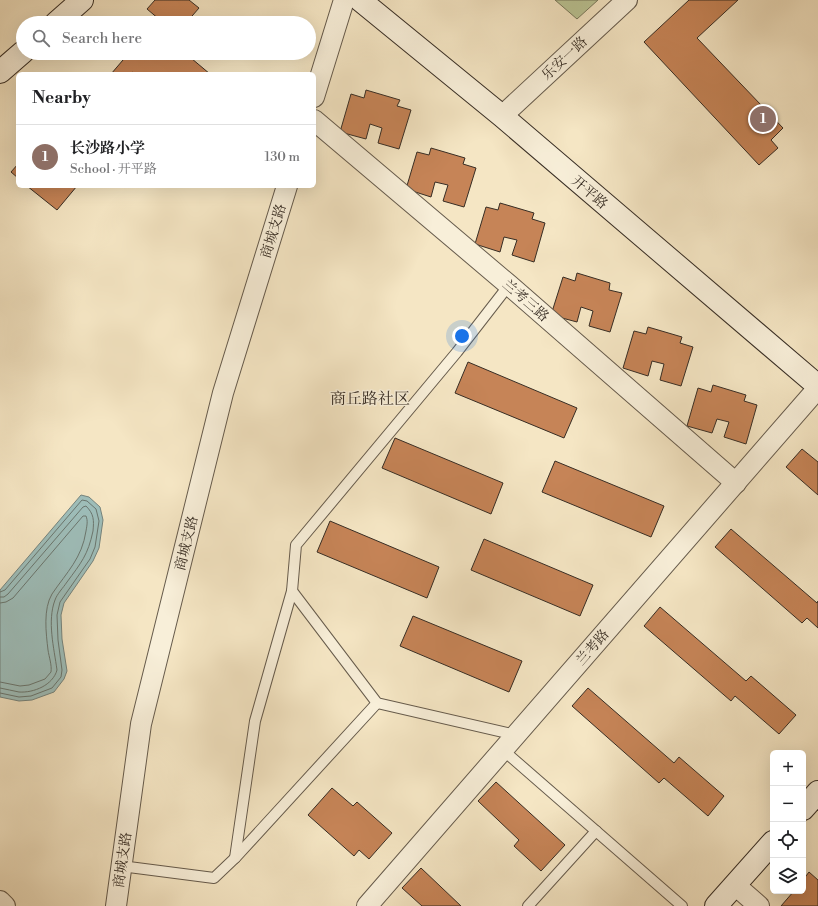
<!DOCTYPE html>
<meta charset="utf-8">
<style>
body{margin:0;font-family:"Libre Bodoni","Noto Serif SC",serif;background:#f6f6f6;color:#202124}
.controls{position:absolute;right:12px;bottom:12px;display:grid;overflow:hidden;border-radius:6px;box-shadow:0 4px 16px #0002}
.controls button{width:36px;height:36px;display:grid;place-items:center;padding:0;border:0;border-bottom:1px solid #e0e0e0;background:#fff;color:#202124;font:20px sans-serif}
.you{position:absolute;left:462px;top:336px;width:14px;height:14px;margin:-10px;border:3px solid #fff;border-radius:50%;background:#1a73e8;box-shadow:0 0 0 6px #1a73e833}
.badge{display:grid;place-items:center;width:26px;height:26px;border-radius:50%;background:#0b8043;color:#fff;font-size:13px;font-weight:700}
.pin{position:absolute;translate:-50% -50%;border:2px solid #fff;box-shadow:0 1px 4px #0006}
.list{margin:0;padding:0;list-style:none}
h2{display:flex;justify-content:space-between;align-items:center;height:52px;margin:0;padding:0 16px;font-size:17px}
h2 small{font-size:13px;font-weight:400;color:#757577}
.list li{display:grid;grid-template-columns:26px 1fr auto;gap:12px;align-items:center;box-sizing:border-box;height:64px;padding:0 16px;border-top:1px solid #e0e0e0}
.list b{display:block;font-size:15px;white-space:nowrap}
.list p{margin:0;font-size:13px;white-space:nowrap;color:#757577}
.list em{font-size:13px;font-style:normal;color:#757577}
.icon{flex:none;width:22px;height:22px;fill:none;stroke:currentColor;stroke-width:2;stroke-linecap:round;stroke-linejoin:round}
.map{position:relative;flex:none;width:818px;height:906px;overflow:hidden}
.search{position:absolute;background:#fff;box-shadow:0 4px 16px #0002;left:16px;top:16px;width:300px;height:44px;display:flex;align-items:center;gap:10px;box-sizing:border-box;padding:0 14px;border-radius:22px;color:#757577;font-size:15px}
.panel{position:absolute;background:#fff;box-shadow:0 4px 16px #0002;left:16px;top:72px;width:300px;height:116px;border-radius:6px}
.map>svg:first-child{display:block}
.green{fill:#bbc595;stroke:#79795c}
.water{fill:#9ebeba;stroke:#75847e}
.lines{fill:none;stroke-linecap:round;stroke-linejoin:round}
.shore{stroke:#6a766f;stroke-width:1}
.building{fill:#c68457;stroke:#372d24}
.lane-casing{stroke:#665b4c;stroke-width:12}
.street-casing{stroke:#665b4c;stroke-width:22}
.secondary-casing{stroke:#372d24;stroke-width:24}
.lane{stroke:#f8efd9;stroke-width:10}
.street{stroke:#f8efd9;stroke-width:20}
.secondary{stroke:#f8efd9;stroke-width:22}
.labels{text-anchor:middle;stroke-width:3;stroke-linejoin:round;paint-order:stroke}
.street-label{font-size:14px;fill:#372d24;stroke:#f8efd9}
.quarter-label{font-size:16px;fill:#372d24;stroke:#f8efd9}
</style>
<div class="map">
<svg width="818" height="906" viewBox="0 0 818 906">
<rect width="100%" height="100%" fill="#f5e6c4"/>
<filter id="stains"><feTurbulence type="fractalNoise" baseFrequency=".005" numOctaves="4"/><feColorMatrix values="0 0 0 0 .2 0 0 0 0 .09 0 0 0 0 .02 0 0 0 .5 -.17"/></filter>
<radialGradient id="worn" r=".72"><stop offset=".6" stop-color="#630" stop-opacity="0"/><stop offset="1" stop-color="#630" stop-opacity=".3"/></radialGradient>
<path class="green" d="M555,0H598L577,19Z"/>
<path class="water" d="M81,495L89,497L100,507L103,520L99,548L93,561L64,603L61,615L62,639L67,671L64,679L54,692L32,700L19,701L0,697V590Z"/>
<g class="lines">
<g class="shore">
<path d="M0,592L5,590L82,500L87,501L96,509L99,521L95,547L90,559L60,602L57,615L58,640L62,670L61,677L52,688L31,696L19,697L0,693"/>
<path d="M0,597H4L8,594L83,507L86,506C94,514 94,520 93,531C88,555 81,563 67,582C63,588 57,594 55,600C47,621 54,648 57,670C53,685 34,693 19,692C13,691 6,689 0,688"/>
<path d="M0,603L6,602L13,598L83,516H86C88,521 87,525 86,531C82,558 67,572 52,594C43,609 46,633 48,650C49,657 52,665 51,672L45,679L29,685L20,686L0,682"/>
</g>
</g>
<g class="building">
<path d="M155,0H189L199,8L186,23H157L160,20L147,9Z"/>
<path d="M689,0H738L697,38L783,128L771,140L778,148L759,165L644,42Z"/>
<path d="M129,53H185L210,74H135L132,72L130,74H111Z"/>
<path d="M366,90L400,100L397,106L411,110L399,149L378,143L382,128L370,124L366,139L340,132L351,94L364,98Z"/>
<path d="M431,148L465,158L463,164L476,168L464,207L443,201L448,185L435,182L431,197L406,189L417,152L429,155Z"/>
<path d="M18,164V178L11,172Z"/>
<path d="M27,186H77L57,210Z"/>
<path d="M500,203L534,213L532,219L545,223L534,262L512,255L517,240L504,237L500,252L475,244L486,207L498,210Z"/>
<path d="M577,273L610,283L609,290L622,293L610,332L589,326L593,311L581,307L577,322L551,315L563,277L575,281Z"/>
<path d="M648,327L682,337L680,343L693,347L681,386L660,380L664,364L652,361L648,376L623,368L634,331L646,334Z"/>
<path d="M468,362L577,408L564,438L455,393Z"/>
<path d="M713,385L746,395L744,401L757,405L746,444L724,437L729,422L717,419L712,433L687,426L698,388L711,392Z"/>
<path d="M395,438L503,483L491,514L382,468Z"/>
<path d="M802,449L818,462V495L786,467Z"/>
<path d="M555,461L664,506L651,537L542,492Z"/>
<path d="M330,521L439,567L427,598L317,552Z"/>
<path d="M731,529L817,603L818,601V628L807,618L802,623L715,547Z"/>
<path d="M484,539L593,585L580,616L471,570Z"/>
<path d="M660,607L746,681L751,676L796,715L779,734L735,696L731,701L644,626Z"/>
<path d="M413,616L522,661L509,692L400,646Z"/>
<path d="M588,688L674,763L679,757L724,796L708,816L664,778L659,783L572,706Z"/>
<path d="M496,782L565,845L541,871L514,846L519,840L478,801Z"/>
<path d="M332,788L353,806L357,802L392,833L369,859L359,850L354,856L308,815Z"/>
<path d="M421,868L461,906H422L402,888Z"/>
<path d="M809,872L818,880V906H781L794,891H803V880Z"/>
</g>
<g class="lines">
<defs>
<g id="lane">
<path d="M292,591L377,703L516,735"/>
<path d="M503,750L682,906"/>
<path d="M235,858L255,721L292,591L296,545L457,352L509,285"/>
<path d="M121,866L214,878L235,858L377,703"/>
<path d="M528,906L596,831"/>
</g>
<g id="street">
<path d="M314,97L344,0"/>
<path d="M502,116L627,0"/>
<path d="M314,120L509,285L736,483"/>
<path d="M735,885L759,906"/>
<path d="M0,901L5,906"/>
<path d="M116,906L141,724L223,393L287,186"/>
<path d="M367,906L818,388"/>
</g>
<g id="secondary">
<path d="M360,0L502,116L818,386"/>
<path d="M56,23L82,0"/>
<path d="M0,72L23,52"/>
<path d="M803,809L818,792"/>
<path d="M716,906L773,842"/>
</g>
</defs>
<use href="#lane" class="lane-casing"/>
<use href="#street" class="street-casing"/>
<use href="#secondary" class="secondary-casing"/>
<use href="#lane" class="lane"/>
<use href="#street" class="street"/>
<use href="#secondary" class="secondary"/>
</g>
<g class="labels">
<g class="street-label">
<text transform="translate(564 58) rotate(-43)" y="5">乐安一路</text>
<text transform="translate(590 192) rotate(41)" y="5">开平路</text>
<text transform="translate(273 231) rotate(-73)" y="5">商城支路</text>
<text transform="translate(526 300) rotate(41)" y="5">兰考三路</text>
<text transform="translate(186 543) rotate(-76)" y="5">商城支路</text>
<text transform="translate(592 647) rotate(-49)" y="5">兰考路</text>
<text transform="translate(122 860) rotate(-82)" y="5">商城支路</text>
</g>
<g class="quarter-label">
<text x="370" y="404">商丘路社区</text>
</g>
</g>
<rect width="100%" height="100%" filter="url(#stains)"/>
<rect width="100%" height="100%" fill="url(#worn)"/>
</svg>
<div class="controls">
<button>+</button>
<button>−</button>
<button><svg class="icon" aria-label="locate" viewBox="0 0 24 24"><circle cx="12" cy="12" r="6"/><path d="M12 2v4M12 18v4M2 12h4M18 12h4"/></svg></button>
<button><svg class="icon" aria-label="layers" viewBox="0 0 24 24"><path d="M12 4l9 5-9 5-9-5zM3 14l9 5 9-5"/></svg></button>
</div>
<div class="you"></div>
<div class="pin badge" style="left:763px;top:119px;background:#8d6e63">1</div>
<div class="search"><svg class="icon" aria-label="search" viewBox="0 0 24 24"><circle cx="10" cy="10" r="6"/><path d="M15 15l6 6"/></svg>Search here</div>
<section class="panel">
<h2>Nearby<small></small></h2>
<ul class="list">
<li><span class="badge" style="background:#8d6e63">1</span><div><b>长沙路小学</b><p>School · 开平路</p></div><em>130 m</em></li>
</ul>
</section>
</div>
